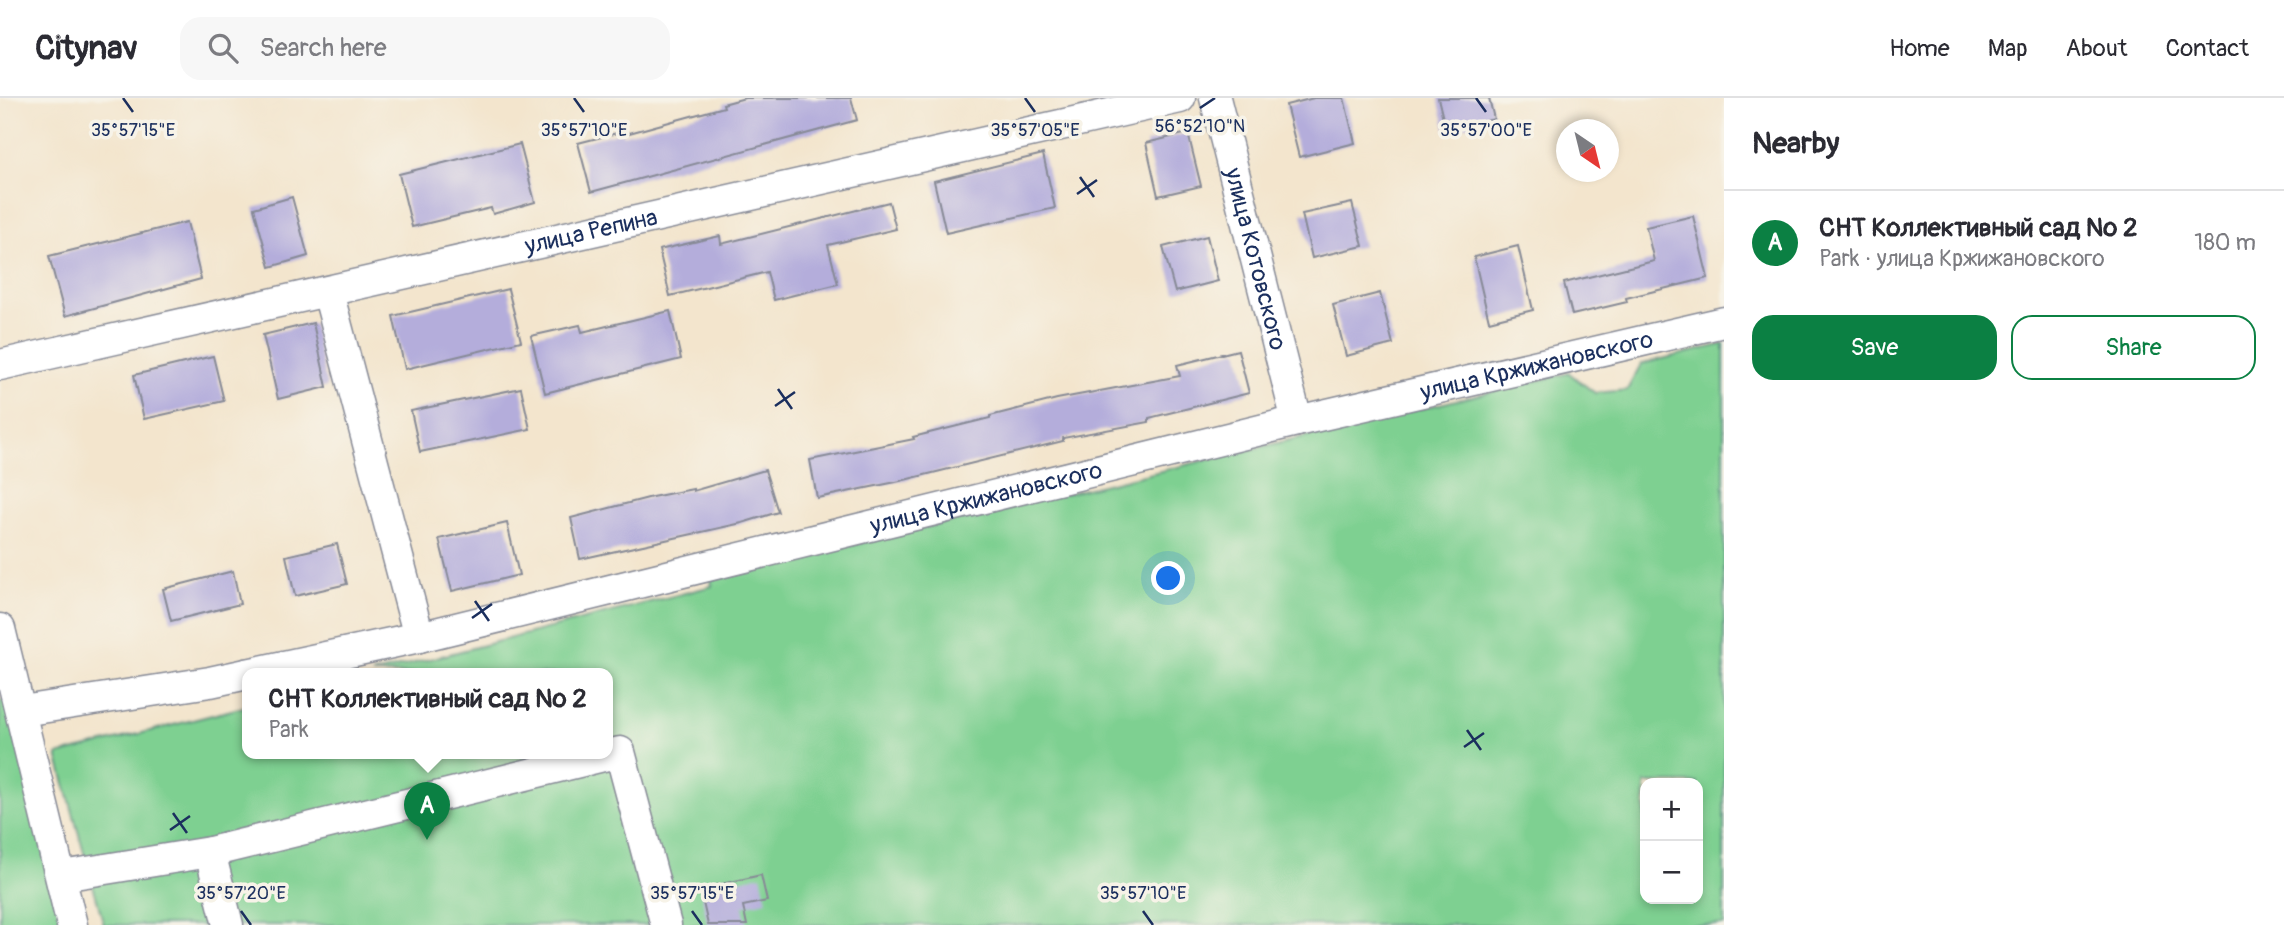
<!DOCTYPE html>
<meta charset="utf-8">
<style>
body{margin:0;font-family:Pangolin,sans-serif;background:#f7f7f7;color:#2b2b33}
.controls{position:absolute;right:21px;bottom:21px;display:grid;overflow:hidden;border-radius:14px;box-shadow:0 4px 10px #0003}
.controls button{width:63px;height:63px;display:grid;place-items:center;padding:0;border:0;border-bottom:2px solid #e1e1e2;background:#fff;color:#2b2b33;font:35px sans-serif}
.compass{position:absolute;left:1556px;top:21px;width:63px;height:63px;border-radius:50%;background:#fff;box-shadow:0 4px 10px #0003;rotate:145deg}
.you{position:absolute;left:1169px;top:481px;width:24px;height:24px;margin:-18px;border:5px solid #fff;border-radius:50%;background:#1a73e8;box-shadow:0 0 0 10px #1a73e833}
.badge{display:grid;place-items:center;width:46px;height:46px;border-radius:50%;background:#0b8043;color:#fff;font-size:23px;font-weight:700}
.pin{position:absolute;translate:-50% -58px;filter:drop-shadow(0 2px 4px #0008)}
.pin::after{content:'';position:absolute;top:37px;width:24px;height:21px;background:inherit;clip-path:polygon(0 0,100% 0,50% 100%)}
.popup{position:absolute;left:242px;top:570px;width:371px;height:91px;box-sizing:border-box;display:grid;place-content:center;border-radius:14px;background:#fff;filter:drop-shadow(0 2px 5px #0005);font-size:23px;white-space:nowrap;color:#7c7c81}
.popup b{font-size:26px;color:#2b2b33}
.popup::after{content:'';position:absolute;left:50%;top:100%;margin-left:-14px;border:14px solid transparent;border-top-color:#fff}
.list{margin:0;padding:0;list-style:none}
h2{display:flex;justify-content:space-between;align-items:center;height:91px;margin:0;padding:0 28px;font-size:30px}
h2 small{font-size:23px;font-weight:400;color:#7c7c81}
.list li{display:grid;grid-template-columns:46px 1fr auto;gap:21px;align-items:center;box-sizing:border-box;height:105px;padding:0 28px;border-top:2px solid #e1e1e2}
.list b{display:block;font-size:26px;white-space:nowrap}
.list p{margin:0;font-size:23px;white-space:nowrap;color:#7c7c81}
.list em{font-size:23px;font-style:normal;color:#7c7c81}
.actions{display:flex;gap:14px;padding:21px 28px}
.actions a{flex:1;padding:16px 0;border:2px solid #0b8043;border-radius:21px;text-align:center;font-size:24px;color:#0b8043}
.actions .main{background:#0b8043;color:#fff}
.icon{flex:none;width:38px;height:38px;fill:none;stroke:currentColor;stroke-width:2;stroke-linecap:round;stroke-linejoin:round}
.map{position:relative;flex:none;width:1724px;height:827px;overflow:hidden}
header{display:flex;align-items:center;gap:42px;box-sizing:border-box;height:98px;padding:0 35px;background:#fff;border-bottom:2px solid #e1e1e2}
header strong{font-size:33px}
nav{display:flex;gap:38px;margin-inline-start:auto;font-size:24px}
.search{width:490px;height:63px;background:#f7f7f7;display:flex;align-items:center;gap:18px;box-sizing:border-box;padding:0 24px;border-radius:21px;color:#7c7c81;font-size:26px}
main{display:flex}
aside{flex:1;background:#fff}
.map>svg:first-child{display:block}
.green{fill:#7ed091;stroke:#4c8078;stroke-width:2;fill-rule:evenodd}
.building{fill:#b4addb}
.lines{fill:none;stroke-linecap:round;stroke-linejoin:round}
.minor-casing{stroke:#878a96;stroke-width:33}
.minor{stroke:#fff;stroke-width:30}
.ticks{fill:none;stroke:#1b2f5e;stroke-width:2.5}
.labels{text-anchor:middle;stroke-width:7;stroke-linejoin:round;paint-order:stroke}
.street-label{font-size:24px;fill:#1b2f5e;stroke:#f7f3e8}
.ticks-label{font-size:18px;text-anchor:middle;fill:#1b2f5e;stroke:#f7f3e8;stroke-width:7;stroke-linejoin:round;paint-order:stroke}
</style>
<header>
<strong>Citynav</strong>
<div class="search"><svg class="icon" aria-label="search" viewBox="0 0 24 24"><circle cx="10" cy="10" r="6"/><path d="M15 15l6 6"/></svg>Search here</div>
<nav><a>Home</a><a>Map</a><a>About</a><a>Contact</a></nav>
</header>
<main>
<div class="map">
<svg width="1724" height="827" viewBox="0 0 1724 827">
<rect width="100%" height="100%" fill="#f7f3e8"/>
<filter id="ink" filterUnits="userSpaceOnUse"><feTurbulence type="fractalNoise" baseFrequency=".0143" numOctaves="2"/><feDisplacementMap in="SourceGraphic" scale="14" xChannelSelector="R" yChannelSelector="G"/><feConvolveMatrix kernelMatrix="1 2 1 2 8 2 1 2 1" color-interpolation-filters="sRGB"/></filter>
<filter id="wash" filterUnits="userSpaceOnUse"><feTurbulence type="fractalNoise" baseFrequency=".00686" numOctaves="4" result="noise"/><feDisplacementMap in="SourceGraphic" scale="28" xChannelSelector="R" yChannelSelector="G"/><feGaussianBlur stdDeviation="1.57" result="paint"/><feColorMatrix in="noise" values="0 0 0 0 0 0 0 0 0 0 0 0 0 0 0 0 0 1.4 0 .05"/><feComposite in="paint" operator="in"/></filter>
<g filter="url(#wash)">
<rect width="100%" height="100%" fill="#f3e5cd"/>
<g class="green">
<path d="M1724,246V827H104L57,657L247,608V656H607V576H372L712,488L711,481L1569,275L1595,295L1627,292L1641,266ZM1645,685H1698V801H1645Z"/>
<path d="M18,599L73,827H0V603Z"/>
</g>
<g id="blocks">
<g class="building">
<path d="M745,0H851L857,22L591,94L578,45L621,34L622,37L724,9L723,6Z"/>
<path d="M1314,0H1344L1355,45L1299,59L1286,7Z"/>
<path d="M1438,0H1489L1494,21L1446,33Z"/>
<path d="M1188,35L1201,88L1158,98L1146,45Z"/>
<path d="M520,46L535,104L493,116L491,110L412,129L399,76Z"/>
<path d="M1043,56L1055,110L946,135L934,83Z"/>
<path d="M292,99L308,158L270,169L254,110Z"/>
<path d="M889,104L896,131L828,147L838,186L774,202L767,174L670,198L659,152L720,138L721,146Z"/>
<path d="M1352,105L1363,148L1312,160L1302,116Z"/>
<path d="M1693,118L1708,180L1626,200L1627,204L1572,217L1564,185L1654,163L1646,129Z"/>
<path d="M187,124L201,181L65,218L49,158Z"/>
<path d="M1207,138L1218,183L1175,194L1163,149Z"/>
<path d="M1518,148L1533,212L1489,223L1474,159Z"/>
<path d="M508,191L521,243L405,271L393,218Z"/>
<path d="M1380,195L1393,246L1346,258L1333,207Z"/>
<path d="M670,213L681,261L545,295L531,238L580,227L582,234Z"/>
<path d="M313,225L327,289L278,301L263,237Z"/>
<path d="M1238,252L1249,295L1149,320V324L1063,340V343L896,384L817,400L810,362L914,341L913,339L990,320V318L1057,301L1180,278L1177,267Z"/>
<path d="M213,258L224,303L144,321L134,277Z"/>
<path d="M521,290L530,331L420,354L411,313Z"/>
<path d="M765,372L778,414L742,425L580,461L571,420L652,399L693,391V393Z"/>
<path d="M507,425L519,477L452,493L439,441Z"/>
<path d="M337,446L347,486L295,498L286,458Z"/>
<path d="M233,473L240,506L171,523L163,491Z"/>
<path d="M761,777L767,803L743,808L747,827H708L700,791Z"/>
</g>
</g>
</g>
<g filter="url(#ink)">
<use href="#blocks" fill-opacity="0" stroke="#878a96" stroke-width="2"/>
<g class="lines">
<defs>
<g id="minor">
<path id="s1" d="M1215,0L1297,323"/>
<path d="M328,194L419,539"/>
<path id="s2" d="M0,267L1180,0"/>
<path d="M0,531L72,827"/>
<path id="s3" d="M247,576L419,539L1297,323L1724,224"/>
<path d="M22,613L210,584L247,576"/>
<path d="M210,754L228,827"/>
<path d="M62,778L210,754L620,654L666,827"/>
</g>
</defs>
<use href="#minor" class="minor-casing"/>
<use href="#minor" class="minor"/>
</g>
</g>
<path class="ticks" d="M123,0L133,14M574,0L584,14M1025,0L1035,14M1476,0L1486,14M1200,10L1215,0M1080,79L1094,99M1077,96L1097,82M778,291L792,311M775,308L795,294M475,503L489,523M472,520L492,506M1467,632L1481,652M1464,649L1484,635M173,715L187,735M170,732L190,718M241,813L251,827M692,813L702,827M1143,813L1153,827"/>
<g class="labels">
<g class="street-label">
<text dy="8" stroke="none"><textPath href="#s2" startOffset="606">улица Репина</textPath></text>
<text dy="8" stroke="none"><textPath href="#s1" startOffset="166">улица Котовского</textPath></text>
<text dy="8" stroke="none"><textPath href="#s3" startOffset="1326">улица Кржижановского</textPath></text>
<text dy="8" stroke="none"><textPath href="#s3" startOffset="760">улица Кржижановского</textPath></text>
</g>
</g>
<g class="ticks-label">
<text x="1200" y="34">56°52'10"N</text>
<text x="133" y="38">35°57'15"E</text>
<text x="584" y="38">35°57'10"E</text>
<text x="1035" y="38">35°57'05"E</text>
<text x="1486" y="38">35°57'00"E</text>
<text x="241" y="801">35°57'20"E</text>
<text x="692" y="801">35°57'15"E</text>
<text x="1143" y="801">35°57'10"E</text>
</g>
</svg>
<div class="controls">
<button>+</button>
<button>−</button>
</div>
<svg class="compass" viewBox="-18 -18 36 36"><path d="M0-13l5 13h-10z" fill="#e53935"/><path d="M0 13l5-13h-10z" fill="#7c7c81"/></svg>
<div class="you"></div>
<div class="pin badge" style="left:427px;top:742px">A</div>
<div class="popup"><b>СНТ Коллективный сад № 2</b>Park</div>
</div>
<aside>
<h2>Nearby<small></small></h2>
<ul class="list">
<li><span class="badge">A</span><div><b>СНТ Коллективный сад № 2</b><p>Park · улица Кржижановского</p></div><em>180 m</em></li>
</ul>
<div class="actions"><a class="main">Save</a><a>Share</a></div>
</aside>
</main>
